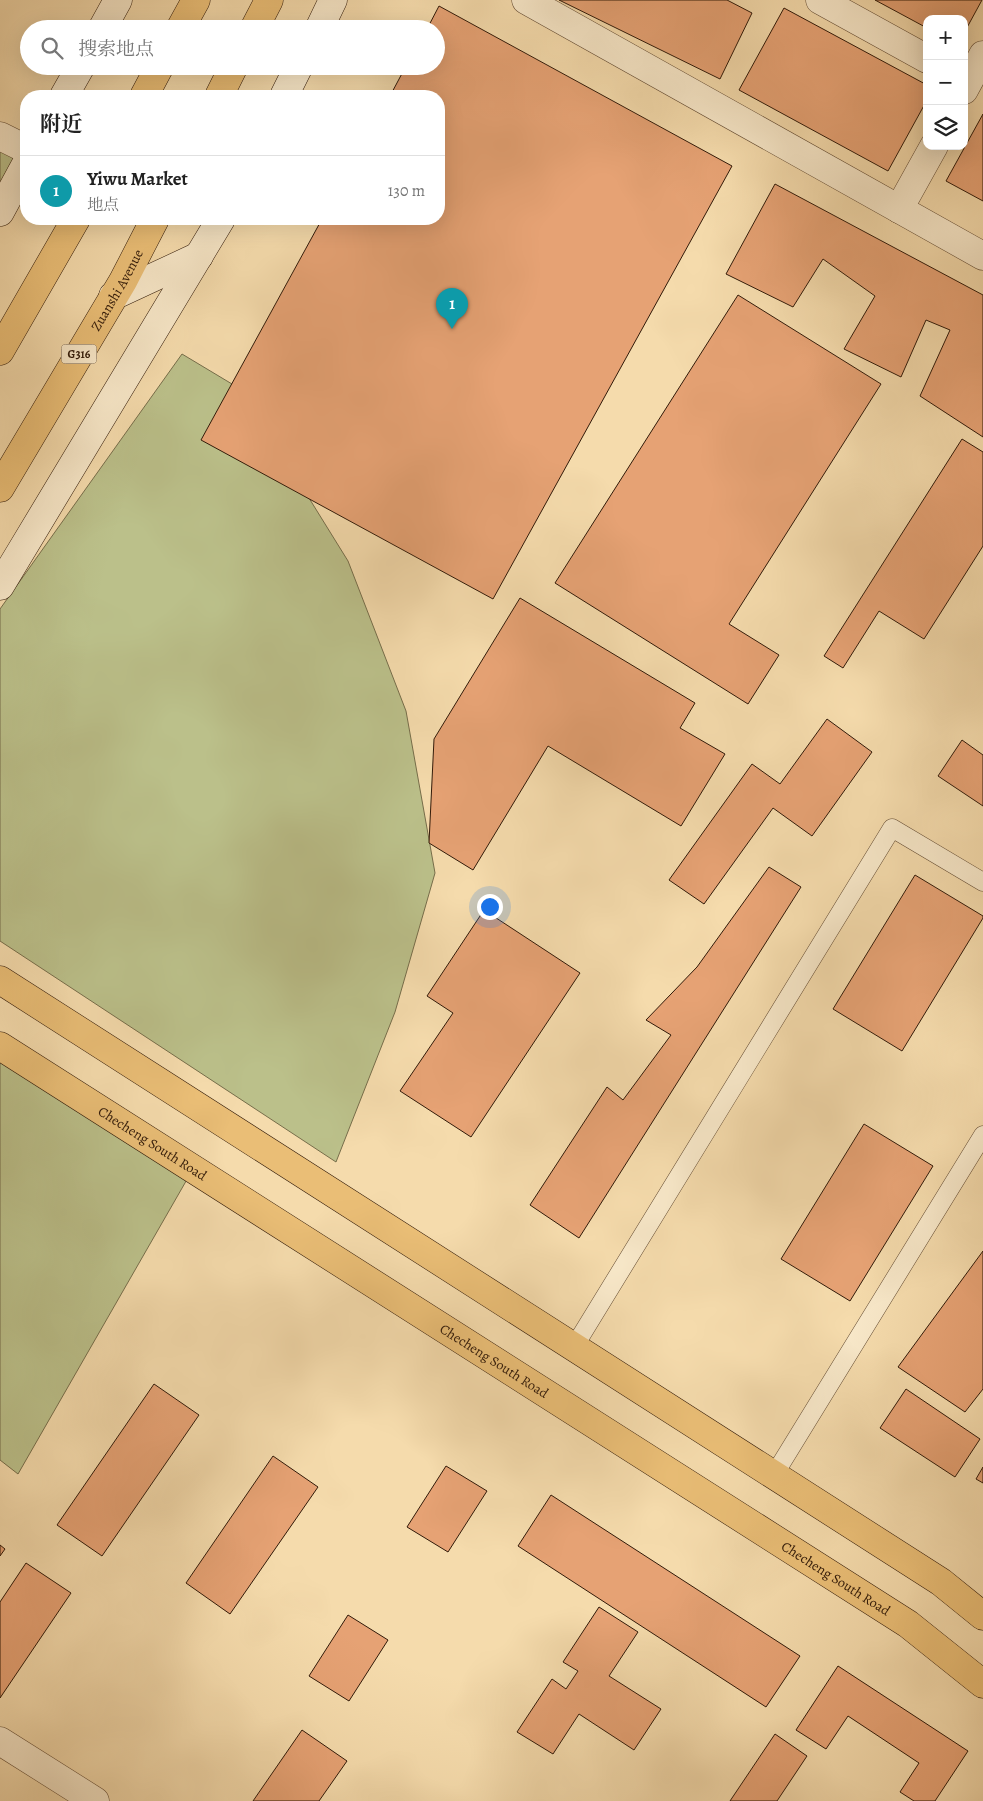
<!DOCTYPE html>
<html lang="zh">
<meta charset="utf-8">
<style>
body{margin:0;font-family:Alegreya,"Noto Serif SC",serif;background:#f2f2f2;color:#222}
.controls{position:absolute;right:15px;top:15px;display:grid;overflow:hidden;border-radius:10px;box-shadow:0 5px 20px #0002}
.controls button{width:45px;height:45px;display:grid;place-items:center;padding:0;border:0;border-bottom:1px solid #e0e0e0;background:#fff;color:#222;font:25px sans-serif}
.you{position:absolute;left:489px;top:906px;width:18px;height:18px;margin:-12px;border:4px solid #fff;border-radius:50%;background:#1a73e8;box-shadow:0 0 0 8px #1a73e833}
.badge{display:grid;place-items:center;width:32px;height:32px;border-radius:50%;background:#8f2418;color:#fff;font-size:16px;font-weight:700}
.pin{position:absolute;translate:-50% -41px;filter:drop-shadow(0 1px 2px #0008)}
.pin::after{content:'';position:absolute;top:26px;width:18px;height:15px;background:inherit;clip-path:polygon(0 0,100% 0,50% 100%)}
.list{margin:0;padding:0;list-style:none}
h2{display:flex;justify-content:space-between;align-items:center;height:65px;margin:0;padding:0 20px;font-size:21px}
h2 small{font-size:16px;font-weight:400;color:#767676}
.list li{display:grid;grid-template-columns:32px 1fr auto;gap:15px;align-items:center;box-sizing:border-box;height:70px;padding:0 20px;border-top:1px solid #e0e0e0}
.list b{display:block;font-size:19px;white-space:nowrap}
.list p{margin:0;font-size:16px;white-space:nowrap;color:#767676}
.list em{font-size:16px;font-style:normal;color:#767676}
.icon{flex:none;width:28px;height:28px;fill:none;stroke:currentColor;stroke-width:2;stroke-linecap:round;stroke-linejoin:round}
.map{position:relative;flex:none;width:983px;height:1801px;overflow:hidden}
.search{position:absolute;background:#fff;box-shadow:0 5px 20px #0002;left:20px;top:20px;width:425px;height:55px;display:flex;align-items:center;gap:12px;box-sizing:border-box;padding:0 18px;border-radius:28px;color:#767676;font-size:19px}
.panel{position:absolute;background:#fff;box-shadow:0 5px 20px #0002;left:20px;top:90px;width:425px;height:135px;border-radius:20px}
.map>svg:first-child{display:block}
.green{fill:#bbc08a;stroke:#766d4a}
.building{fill:#e6a274;stroke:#311a09}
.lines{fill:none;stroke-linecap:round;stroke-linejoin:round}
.lane-casing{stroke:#624a32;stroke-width:19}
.street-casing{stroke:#624a32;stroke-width:29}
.secondary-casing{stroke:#311a09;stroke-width:29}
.primary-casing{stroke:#311a09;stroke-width:29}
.highway-casing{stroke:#311a09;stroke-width:29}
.lane{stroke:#f8e8c9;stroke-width:18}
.street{stroke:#f8e8c9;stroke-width:28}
.secondary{stroke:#f8e8c9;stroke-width:28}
.primary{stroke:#eabe76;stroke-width:28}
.highway{stroke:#eabe76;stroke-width:28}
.labels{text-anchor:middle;stroke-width:5;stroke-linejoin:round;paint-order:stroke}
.shield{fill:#f8e8c9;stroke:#6d5843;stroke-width:1}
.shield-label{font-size:12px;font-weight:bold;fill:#311a09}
.street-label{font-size:14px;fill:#311a09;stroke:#f8e8c9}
</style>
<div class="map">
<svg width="983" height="1801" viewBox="0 0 983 1801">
<rect width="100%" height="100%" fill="#f5dbac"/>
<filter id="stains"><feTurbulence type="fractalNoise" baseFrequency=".004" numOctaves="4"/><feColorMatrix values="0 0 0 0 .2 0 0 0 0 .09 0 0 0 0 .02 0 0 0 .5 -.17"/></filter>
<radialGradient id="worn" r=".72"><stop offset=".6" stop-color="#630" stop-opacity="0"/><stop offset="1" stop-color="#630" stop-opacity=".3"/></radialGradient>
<g class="green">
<path d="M0,136L26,149L0,212Z"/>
<path d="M182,354L242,390L348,561L406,711L435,873L395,1012L336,1162L0,941V609Z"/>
<path d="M0,1046L193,1169L18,1474L0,1460Z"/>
</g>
<g class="building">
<path d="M559,0H727L752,13L720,79Z"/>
<path d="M875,0H982L964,33V19H927V28Z"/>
<path d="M439,6L732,166L493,599L201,440L322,219H439V96H390L406,66H436V29H427Z"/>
<path d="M784,8L927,85V100L888,171L739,90Z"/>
<path d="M983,114V201L946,181Z"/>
<path d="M775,184L983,295V437L920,396L950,330L926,320L901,377L844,349L875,296L823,259L793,307L726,274Z"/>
<path d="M738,295L881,384L729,624L779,655L748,704L555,583Z"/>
<path d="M962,439L983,452V546L924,639L879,611L843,668L824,656Z"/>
<path d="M520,598L695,703L680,728L725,754L681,826L548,746L473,870L429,843L434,739Z"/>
<path d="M827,719L872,752L812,836L773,808L704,904L669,880L752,764L780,784Z"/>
<path d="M962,740L983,755V806L938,776Z"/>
<path d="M769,867L801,887L579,1238L530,1205L607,1087L623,1100L671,1035L646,1020L697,967Z"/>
<path d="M915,875L983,916V918L902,1051L833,1009Z"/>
<path d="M484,910L580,973L471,1137L400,1091L453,1013L427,996Z"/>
<path d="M864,1124L933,1166L850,1301L781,1259Z"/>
<path d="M983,1251V1389L965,1412L898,1367Z"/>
<path d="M154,1384L199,1415L102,1556L57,1525Z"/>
<path d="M906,1389L980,1439L955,1477L880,1428Z"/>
<path d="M273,1456L318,1487L230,1614L186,1583Z"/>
<path d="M446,1466L487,1491L448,1552L407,1527Z"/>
<path d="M983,1467V1483L976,1479Z"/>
<path d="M551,1495L800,1656L766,1707L518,1546Z"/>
<path d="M0,1545L5,1549L0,1556Z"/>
<path d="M26,1563L71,1593L0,1698V1602Z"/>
<path d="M599,1607L638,1632L609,1676L661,1709L634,1750L579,1714L553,1754L517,1732L552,1679L566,1689L578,1671L563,1662Z"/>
<path d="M348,1615L388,1640L349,1701L309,1676Z"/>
<path d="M838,1666L968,1751L935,1801H914L900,1792L919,1763L848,1716L826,1749L796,1730Z"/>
<path d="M302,1730L347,1761L319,1801H253Z"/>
<path d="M775,1734L807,1756L777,1801H730Z"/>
</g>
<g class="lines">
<defs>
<g id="lane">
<path d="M574,1347L892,828L983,882"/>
<path d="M774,1475L983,1135"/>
</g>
<g id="street">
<path d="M526,0L983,256"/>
<path d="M820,0L927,59"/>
<path d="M964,90L983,55"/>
<path d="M0,136L26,149"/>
<path d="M899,209L934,146"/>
<path d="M0,1741L95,1801"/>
</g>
<g id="secondary">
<path d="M102,29L118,0"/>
<path d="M319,29L333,0"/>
<path d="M64,96L81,66"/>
<path d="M284,96L299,66"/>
<path d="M0,212L26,164"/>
<path d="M113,296L199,256"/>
<path d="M0,586L221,219"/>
</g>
<g id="primary">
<path d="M0,980L941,1582L983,1616"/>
<path id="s1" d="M0,1046L908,1624L983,1684"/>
</g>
<g id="highway">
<path d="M180,29L196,0"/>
<path d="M254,29L269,0"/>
<path d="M144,96L160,66"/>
<path d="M219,96L234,66"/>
<path d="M0,351L76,219"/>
<path id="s2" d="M0,488L123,281L155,219"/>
</g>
</defs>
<use href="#lane" class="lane-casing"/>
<use href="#street" class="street-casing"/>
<use href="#secondary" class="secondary-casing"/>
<use href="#primary" class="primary-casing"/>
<use href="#highway" class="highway-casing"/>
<use href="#lane" class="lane"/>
<use href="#street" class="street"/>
<use href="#secondary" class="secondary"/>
<use href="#primary" class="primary"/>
<use href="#highway" class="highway"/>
</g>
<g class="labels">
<rect class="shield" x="61.5" y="344.5" width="35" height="19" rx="4"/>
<g class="shield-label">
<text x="79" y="358">G316</text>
</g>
<g class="street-label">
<text dy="5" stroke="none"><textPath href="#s2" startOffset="230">Zuanshi Avenue</textPath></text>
<text dy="5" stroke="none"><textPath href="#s1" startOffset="181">Checheng South Road</textPath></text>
<text dy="5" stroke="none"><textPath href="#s1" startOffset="586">Checheng South Road</textPath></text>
<text dy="5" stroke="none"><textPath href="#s1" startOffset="991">Checheng South Road</textPath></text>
</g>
</g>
<rect width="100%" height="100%" filter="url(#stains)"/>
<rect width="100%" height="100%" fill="url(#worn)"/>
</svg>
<div class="controls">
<button>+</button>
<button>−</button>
<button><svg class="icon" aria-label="layers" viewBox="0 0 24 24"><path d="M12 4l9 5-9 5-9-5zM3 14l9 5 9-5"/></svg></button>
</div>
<div class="you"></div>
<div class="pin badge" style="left:452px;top:329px;background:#0f9aa8">1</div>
<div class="search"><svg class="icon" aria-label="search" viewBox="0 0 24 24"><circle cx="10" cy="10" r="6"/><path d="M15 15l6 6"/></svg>搜索地点</div>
<section class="panel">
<h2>附近<small></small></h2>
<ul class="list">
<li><span class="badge" style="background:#0f9aa8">1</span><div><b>Yiwu Market</b><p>地点</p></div><em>130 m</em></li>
</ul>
</section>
</div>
